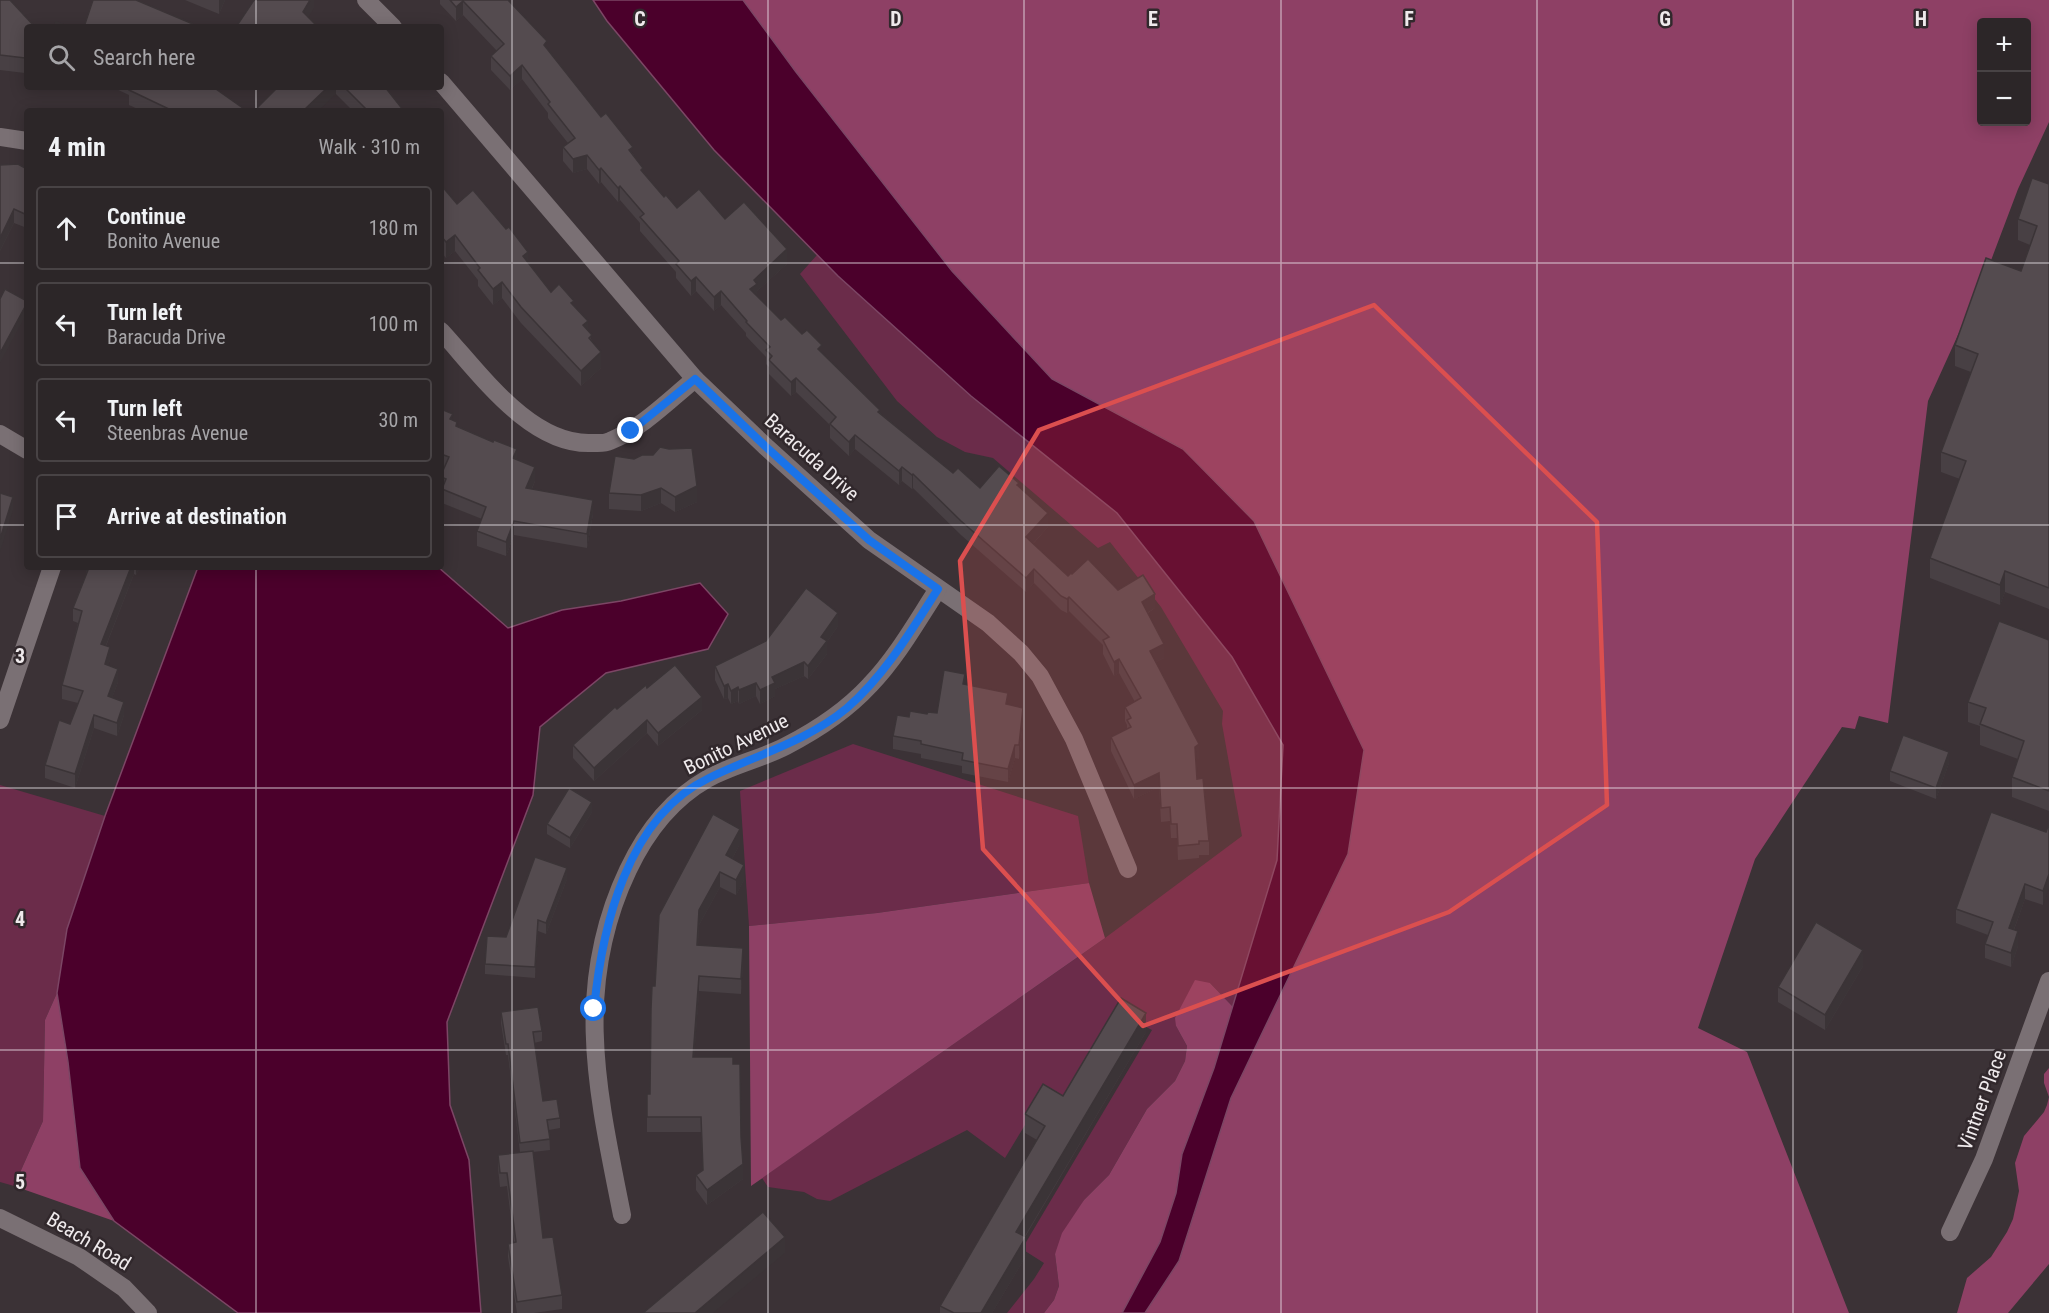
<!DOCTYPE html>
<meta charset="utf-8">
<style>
body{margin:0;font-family:"Roboto Condensed",sans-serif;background:#383234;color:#f1f3f6}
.controls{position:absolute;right:18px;top:18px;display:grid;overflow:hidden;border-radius:6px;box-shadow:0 3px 15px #0003}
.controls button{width:54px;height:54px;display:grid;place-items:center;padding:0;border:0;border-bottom:2px solid #484345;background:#2c2628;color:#f1f3f6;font:30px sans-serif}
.stop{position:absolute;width:18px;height:18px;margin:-14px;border:4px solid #1a73e8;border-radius:50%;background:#fff}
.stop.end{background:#1a73e8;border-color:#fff;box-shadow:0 2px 6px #0008}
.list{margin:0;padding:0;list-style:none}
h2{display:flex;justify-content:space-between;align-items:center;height:78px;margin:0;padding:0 24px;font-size:26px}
h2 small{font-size:20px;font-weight:400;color:#a6a5a8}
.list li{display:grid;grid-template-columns:39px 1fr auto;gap:18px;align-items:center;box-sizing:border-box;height:84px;margin:0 12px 12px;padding:0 12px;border:2px solid #484345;border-radius:6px}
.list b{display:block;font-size:22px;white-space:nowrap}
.list p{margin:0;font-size:20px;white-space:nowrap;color:#a6a5a8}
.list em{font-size:20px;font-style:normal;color:#a6a5a8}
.icon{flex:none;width:33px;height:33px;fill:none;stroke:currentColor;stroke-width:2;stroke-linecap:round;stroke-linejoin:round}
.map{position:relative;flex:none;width:2049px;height:1313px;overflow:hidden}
.search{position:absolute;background:#2c2628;box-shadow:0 3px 15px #0003;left:24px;top:24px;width:420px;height:66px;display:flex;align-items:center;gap:15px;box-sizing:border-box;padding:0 21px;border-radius:6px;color:#a6a5a8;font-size:22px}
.panel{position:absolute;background:#2c2628;box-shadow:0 3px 15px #0003;left:24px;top:108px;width:420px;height:462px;border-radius:6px}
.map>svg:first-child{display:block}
.green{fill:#6b2c4a}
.forest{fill:#8e4065;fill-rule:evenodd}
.water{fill:#4b002b;stroke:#7c4665;stroke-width:1.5}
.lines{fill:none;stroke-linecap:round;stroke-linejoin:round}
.minor{stroke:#7a7074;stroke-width:18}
.wall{fill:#484044}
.shaded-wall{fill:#3b3437}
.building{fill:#544b4f;stroke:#3b3437;stroke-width:1.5}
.route{stroke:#1a73e8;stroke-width:8}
.marked{fill:#db4f4f;fill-opacity:0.2;stroke:#db4f4f;stroke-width:4.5;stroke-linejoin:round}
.grid{fill:none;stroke:#efeaec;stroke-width:1.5;stroke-opacity:0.55}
.labels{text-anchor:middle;stroke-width:5;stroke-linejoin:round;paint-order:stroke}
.street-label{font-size:20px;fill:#efeaec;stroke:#31282c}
.grid-label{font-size:20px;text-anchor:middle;font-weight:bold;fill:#efeaec;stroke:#31282c;stroke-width:5;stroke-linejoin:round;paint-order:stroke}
</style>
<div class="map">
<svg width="2049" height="1313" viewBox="0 0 2049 1313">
<rect width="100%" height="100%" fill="#3b3236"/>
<g class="green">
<path d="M817,255L971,396L1117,513L1232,657L1283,745L1277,860L1233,1007L1210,983L1176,1026L1187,1046L1185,1061L1175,1081L1147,1109L1109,1175L1084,1200L1055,1254L1059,1286L1054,1300L1044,1313H1007L1034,1279L1044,1263L1022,1249L1152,1030L1120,1013L1062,1108L1042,1097L1005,1158L967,1130L830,1201L817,1199L804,1192L768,1187L762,1178L1105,938L1242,836L1222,724L1223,711L1161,607L1110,542L1098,548L993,458L965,452L937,437L897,401L800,274Z"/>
<path d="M853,744L1078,816L1089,883L877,913L749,926L740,791Z"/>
<path d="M0,785L105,816L67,929L57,993L45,1020L43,1121L14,1186L0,1182Z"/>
</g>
<g class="forest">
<path d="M743,0H2049V122L2018,189L1987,271L1928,401L1888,723L1859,716L1855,729L1842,727L1755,859L1698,1028L1747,1052L1849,1313H1145L1179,1261L1231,1098L1364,750L1254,521L1183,449L1052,379L952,271L796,72ZM1982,22H2026V122H1982Z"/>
<path d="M1089,883L1105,938L751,1186L749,926L877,913Z"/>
<path d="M1195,980L1210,983L1233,1007L1214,1068L1182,1154L1176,1193L1160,1242L1122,1313H1044L1054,1300L1059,1286L1055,1254L1062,1233L1084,1200L1109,1175L1147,1109L1175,1081L1185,1061L1187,1046L1176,1026L1175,1018Z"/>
<path d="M57,993L68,1062L80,1168L114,1221L14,1186L43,1121L45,1020Z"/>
<path d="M2049,1068V1264L2008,1313H1957L1967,1278L1991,1257L2007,1232L2013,1219L2019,1191L2015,1163L2024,1136L2044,1112L2047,1105L2049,1097L2044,1083V1074Z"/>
</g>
<g class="water">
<path d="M593,0H743L796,72L952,271L1052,379L1183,449L1254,521L1364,750L1348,854L1231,1098L1179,1261L1145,1313H1122L1160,1242L1176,1193L1182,1154L1214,1068L1277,860L1283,745L1232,657L1117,513L971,396L838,276L714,150L607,21Z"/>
<path d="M198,567H438L508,628L562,610L621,601L700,583L728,614L708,649L606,673L540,727L533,795L447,1022L450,1105L469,1160L481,1313H238L114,1221L80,1168L68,1062L57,993L67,929L105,816Z"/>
</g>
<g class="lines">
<g class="minor">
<path d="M366,0L393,27"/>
<path d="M441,82L695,379L765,446L869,540L988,623L1021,653L1040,676L1074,739L1128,869"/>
<path d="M0,137L27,141"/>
<path d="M441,331C479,372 530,446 592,443C598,443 604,444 610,441C642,428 668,401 695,379"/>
<path d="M0,434L27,450"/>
<path d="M0,720L52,567"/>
<path d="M622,1215C598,1094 572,988 628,870C646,832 670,800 707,779C732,765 761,759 786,746C817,730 847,710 870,685C897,657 917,621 938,589"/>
<path d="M0,1218L79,1257L124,1288L148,1313"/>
<path d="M1950,1232L1984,1159L2049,981"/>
</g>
</g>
<g class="wall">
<path d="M0,0L27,27V68L26,67L25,73L0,70Z"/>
<path d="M185,0H225L219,14Z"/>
<path d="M440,0H508L601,117L633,154L643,172L664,197L677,208L725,219L787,264L757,291V296L781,320L822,353L880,413L953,473L980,488L1019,487L1048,527L1033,544L1068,576L1072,574L1118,590L1155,608L1148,613L1164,658L1156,662L1199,758L1196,760L1197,779L1209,841V855H1199V858L1178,860L1177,838H1171L1170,821L1161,822L1159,787L1134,799L1111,751V737L1127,729V725L1125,721V707L1135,702L1119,673L1114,676L1103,654V645L1069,611L1067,613L1061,610L1034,583L1026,592L961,535L913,488L912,489L902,481L899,485L855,449L849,456L830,438V425L796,392L791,396L769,374V367L766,364V357L746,336V333L721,305L714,311L696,291L691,296L676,278V272L640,231V223L620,200L618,202L601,182L599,184L587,169L573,173L563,161V147L568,143L548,118V113L522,79L510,90L491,70V56L497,51L463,15L456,21L440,4Z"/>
<path d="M112,87H213L247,111H142L129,105V95Z"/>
<path d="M278,87H385L404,111H353L336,94Z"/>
<path d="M0,165L27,169V228L14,223L0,251Z"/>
<path d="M2049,184V609L2005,592L2000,605L1930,578V558L1960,479L1941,472V452L1971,372L1955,366V345L2021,271L2030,245L2018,240V219Z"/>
<path d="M441,185L457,204L528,262L551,292L574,306L588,330L601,368L581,386L521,323L502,298L493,305L478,286V280L455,251L446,258L441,252Z"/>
<path d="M441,409L457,427L517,460L535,481L532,489L593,514L587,548L514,535L506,556L477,546V531L482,519L442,503L441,475L444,469L441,468Z"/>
<path d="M615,456L697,502L675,512L661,503L641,511L609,509V493Z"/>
<path d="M87,567H140L136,575L134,574L106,646L110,660L108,665L118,682L112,698L124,715L117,736L94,728L75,788L45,778V765L70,724L78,703L62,699V685L78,623L73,621V608L86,575Z"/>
<path d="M838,626L827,642V654L808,679L804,676L775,689V696L760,704L756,696L739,704L738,701L731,704L728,698L724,699L715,680V666Z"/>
<path d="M2049,640V811L2012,797V777L2018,759L1980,745V726L1968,722V702Z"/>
<path d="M965,684L1008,705L1023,721L1019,759L1015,758L1008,782L962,773V766L921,758V754L893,749V736L909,717L937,713Z"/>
<path d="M647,688L702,710L658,746L647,733L594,781L573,758V745L617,709Z"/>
<path d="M1949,763L1936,799L1890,781V771Z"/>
<path d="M592,812L570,848L547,834V824Z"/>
<path d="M2046,832L2043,905L2025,899L2014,930L2018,946L2011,967L1985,958V944L1988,935L1956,923V909Z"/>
<path d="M740,844L732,859L744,880L736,895L720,887L699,925L698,945L743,963L741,994L699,991L694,1057L741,1137L743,1179L707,1205L696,1190V1175L703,1170L701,1132H647V1094H650L659,915Z"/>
<path d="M567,879L546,934L538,931L535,978L485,974V964L506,937Z"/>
<path d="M1863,966L1825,1030L1778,1002V987Z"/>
<path d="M501,1012L542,1031V1041L534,1043L543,1101L560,1118V1128L549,1130L550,1150L533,1152L543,1238L562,1295V1309L534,1313H517L508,1257V1244L514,1243L507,1186L500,1187L498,1168V1155L520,1152L508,1055H506L501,1023Z"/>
<path d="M1146,1032L1025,1237L1026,1256L992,1313H940V1306L1037,1140L1025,1133V1114L1063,1096Z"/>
</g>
<g class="shaded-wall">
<path d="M219,0H225L219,14Z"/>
<path d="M310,0H314V8L303,26V12Z"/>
<path d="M463,1V15L456,21V7Z"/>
<path d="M522,65V79L510,90V76Z"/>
<path d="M328,87H336V94L318,111H304Z"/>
<path d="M587,155V169L573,173V159Z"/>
<path d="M601,168V182L599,184V170Z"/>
<path d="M620,186V200L618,202V188Z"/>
<path d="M14,209V223L0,251V238Z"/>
<path d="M455,235V251L446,258V242Z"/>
<path d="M787,249V264L757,291V298L750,289L754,280Z"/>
<path d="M528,252V268L523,256Z"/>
<path d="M696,277V291L691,296V281Z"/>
<path d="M502,282V298L493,305V289Z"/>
<path d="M721,291V305L714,311V297Z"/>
<path d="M27,303V313L0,363V353Z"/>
<path d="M588,321V337L583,325Z"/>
<path d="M601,352V368L581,386V371Z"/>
<path d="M796,378V392L791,396V382Z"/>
<path d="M855,435V449L849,456V442Z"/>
<path d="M517,449V463L513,458Z"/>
<path d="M535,467V481L526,502V488Z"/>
<path d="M902,467V481L899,485V471Z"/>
<path d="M913,474V488L912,489V475Z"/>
<path d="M697,486V502L675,512V497Z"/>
<path d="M661,488V503L641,511V495Z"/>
<path d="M13,497V510L0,552V539Z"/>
<path d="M593,500V514L587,548V534Z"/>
<path d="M1048,513V527L1026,551V537Z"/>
<path d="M514,521V535L506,556V542Z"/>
<path d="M131,567H134V574L101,658V644Z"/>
<path d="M136,567H140L136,575Z"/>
<path d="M1034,569V583L1026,592V578Z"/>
<path d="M2005,571V592L2000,605V585Z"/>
<path d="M1155,594V608L1142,616V602Z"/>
<path d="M1069,597V611L1067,613V599Z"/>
<path d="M838,613V626L827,642V654L808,679V666L821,637Z"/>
<path d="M1164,644V658L1150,665V651Z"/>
<path d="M110,647V660L105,677V664Z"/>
<path d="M1119,659V673L1114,676V662Z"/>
<path d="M804,662V676L775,689V696L760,704V690L772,677Z"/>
<path d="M118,669V682L108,709V696Z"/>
<path d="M756,683V696L739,704V690Z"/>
<path d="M728,684V698L724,699V686Z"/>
<path d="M738,687V701L731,704V691Z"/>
<path d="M702,697V710L658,746V733Z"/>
<path d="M124,702V715L117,736V723Z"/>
<path d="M1023,708V721L1019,759V745Z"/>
<path d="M94,715V728L75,788V774Z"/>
<path d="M647,720V733L594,781V768Z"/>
<path d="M1199,744V758L1195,761V747Z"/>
<path d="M1015,745V758L1008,782V769Z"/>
<path d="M1949,752V763L1936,799V788Z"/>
<path d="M1159,773V787L1134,799V785Z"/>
<path d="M592,802V812L570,848V838Z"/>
<path d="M740,829V844L726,870V855Z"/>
<path d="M744,865V880L736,895V880Z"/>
<path d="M567,868V879L546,934V923Z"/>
<path d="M720,872V887L699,925L697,960L699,910Z"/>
<path d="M2049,874V888L2043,905V891Z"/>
<path d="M2025,884V899L2009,943V928Z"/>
<path d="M538,920V931L535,978V967Z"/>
<path d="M2018,931V946L2011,967V953Z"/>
<path d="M743,948V963L741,994V979Z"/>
<path d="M1863,950V966L1825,1030V1015Z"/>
<path d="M699,976V991L693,1072V1057Z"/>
<path d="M1146,1013V1032L1016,1251V1232Z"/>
<path d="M743,1164V1179L707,1205V1190Z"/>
<path d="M785,1237V1253L713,1313H695Z"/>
<path d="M1026,1237V1256L992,1313H981Z"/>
</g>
<g class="building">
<path d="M0,0H10L35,27H27V53H26L25,58L0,55Z"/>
<path d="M93,0H136L193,24L192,27H84Z"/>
<path d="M254,0H310L303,12L318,27H236Z"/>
<path d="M450,0H508L547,41L544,45L601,117L606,113L633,147L629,150L643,168L641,170L664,197L666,195L677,208L699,189L725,219L744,202L787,249L754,280L757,284L750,289L781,320L785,317L802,334L807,330L822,345L818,349L880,410L878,412L953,473L958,468L980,488L999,466L1019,483L1017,485L1048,513L1026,537L1068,576L1071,573L1072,574L1088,559L1118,590L1143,575L1155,594L1142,602L1164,644L1150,651L1199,744L1195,747L1197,779L1203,778L1209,841H1199V844L1178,846L1177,824H1171L1170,807L1161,808L1159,773L1134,785L1111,737L1131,727L1127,720L1131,718L1125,707L1141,698L1119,659L1114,662L1103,640L1109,637L1069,597L1067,599L1061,596L1034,569L1026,578L961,521L913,474L912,475L902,467L899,471L855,435L849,442L830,424L836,417L796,378L791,382L769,360L772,356L766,350L770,347L746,322L747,321L721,291L714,297L696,277L691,281L676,264L679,261L640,217L644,214L620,186L618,188L601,168L599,170L587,155L573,159L563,147L575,138L548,104L550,102L522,65L510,76L491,56L504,44L463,1L456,7Z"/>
<path d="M56,22L69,27H54Z"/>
<path d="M130,87H213L247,111H173L129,90Z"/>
<path d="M278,87H328L304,110L305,111H254Z"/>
<path d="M344,87H385L404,111H366L367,110Z"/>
<path d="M18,164L27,169V215L14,209L0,238V165Z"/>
<path d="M2032,178L2049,184V588L2005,571L2000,585L1930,558L1966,461L1941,452L1978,354L1955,345L1986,258L2021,271L2037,226L2018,219Z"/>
<path d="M441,185L457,204L473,190L506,229L509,227L528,252L523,256L551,292L559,284L574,301L571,303L588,321L583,325L592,335L589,338L601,352L581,371L521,307L502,282L493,289L478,270L480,268L455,235L446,242L441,236Z"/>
<path d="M5,289L27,301V303L0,353V299Z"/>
<path d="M441,409L453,414L450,419L457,422L456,426L493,442L494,440L517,449L513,458L535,467L526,488L593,500L587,534L514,521L506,542L477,531L486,507L442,489L446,479L441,477V475L449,457L441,454V450L443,445L441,444Z"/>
<path d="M660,447L669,449L692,448L697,486L675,497L661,488L641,495L609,493L615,456L634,459L642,455H653Z"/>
<path d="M0,493L13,497L0,539Z"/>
<path d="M87,567H131L101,644L110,647L105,664L118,669L108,696L124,702L117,723L94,715L75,774L45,765L59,720L70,724L83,691L62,685L82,611L73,608L88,570H86Z"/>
<path d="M806,588L838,613L821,637L827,641L808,666L804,662L772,677L775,683L760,690L756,683L739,690L738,687L731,691L728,684L724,686L715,666L766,641Z"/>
<path d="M1999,621L2049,640V791L2012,777L2024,741L1980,724L1986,708L1968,702Z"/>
<path d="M675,665L702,697L658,733L647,720L594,768L573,745L615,707L617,709L646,685L647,688Z"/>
<path d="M944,670L965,674L963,684L1008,693L1006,704L1023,708L1019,745H1015L1008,769L962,760L963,753L921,744V741L893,736L897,715L909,717L910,711L927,714L928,712L937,713Z"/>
<path d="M1903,735L1949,752L1936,788L1890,771Z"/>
<path d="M569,788L592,802L570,838L547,824Z"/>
<path d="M1991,812L2046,832L2048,826H2049V874L2043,891L2025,884L2009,928L2018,931L2011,953L1985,944L1993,922L1956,909Z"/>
<path d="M713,814L740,829L726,855L744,865L736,880L720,872L699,910L697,945L743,948L741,979L699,976L693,1057H733V1064H740L741,1137L743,1164L707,1190L696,1175L703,1170L701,1117H647V1094H650L651,1009L652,986H655L659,915Z"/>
<path d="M535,857L567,868L546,923L538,920L535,967L485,964L487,936L506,937Z"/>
<path d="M1816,922L1863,950L1825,1015L1778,987Z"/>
<path d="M1121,998L1146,1013L1016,1232L1026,1237L981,1313H954L940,1306L1045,1126L1025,1114L1043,1084L1063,1096Z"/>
<path d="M538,1007L542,1031L533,1032L543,1101L557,1099L560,1118L547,1120L550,1139L520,1143L508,1044H506L501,1012Z"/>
<path d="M533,1151L543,1238L553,1237L562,1295L517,1302L508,1244L516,1242L507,1173H500L498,1155Z"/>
<path d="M763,1212L785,1237L695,1313H643Z"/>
</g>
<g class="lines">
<path class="route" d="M594,1009C602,927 627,817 709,778C756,755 806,742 847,708C885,675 911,631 938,589L869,540L765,446L695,379L631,431"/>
</g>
<path class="marked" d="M1374,305L1597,522L1607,805L1449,912L1143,1026L983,849L960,561L1039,430Z"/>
<path class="grid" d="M256,0V27M512,0V1313M768,0V1313M1024,0V1313M1281,0V1313M1537,0V1313M1793,0V1313M256,87V111M0,263H27M441,263H2049M0,525H27M441,525H2049M256,567V1313M0,788H2049M0,1050H2049"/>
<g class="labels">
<g class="street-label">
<text transform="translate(812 457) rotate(42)" y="7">Baracuda Drive</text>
<text transform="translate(736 744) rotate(-26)" y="7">Bonito Avenue</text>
<text transform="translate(1982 1100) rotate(-70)" y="7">Vintner Place</text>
<text transform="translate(89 1241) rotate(31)" y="7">Beach Road</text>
</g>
</g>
<g class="grid-label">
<text x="640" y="26">C</text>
<text x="896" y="26">D</text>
<text x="1153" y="26">E</text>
<text x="1409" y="26">F</text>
<text x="1665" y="26">G</text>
<text x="1921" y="26">H</text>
<text x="20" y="663">3</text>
<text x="20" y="926">4</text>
<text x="20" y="1189">5</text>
</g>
</svg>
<div class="controls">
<button>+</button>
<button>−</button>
</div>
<div class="stop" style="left:594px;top:1009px"></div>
<div class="stop end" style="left:631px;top:431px"></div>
<div class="search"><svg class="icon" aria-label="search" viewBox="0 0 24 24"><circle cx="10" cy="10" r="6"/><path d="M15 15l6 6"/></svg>Search here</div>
<section class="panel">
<h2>4 min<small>Walk · 310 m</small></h2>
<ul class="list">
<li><svg class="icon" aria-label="ahead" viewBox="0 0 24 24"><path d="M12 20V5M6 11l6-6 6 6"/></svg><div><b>Continue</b><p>Bonito Avenue</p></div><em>180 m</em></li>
<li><svg class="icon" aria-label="left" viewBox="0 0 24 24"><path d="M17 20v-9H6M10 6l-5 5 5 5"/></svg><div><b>Turn left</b><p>Baracuda Drive</p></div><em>100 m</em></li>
<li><svg class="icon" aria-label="left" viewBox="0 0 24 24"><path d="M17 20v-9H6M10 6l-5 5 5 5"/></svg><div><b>Turn left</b><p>Steenbras Avenue</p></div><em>30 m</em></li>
<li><svg class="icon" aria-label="arrive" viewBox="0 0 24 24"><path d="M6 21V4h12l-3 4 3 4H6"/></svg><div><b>Arrive at destination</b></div></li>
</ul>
</section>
</div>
